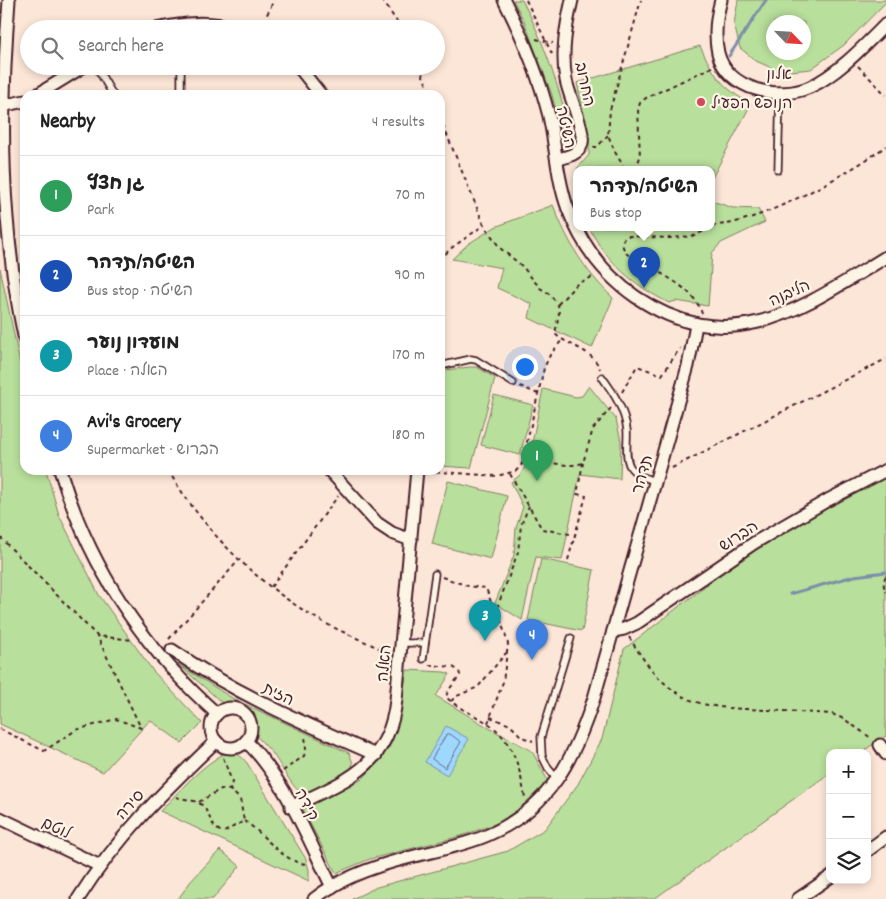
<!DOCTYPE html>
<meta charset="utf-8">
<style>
body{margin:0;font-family:Dekko,"Playpen Sans Hebrew",sans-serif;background:#f6f6f6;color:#222}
.controls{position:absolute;right:15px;bottom:15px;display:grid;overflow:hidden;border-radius:10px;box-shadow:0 2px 8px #0003}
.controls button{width:45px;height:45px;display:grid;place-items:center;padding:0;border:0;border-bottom:1px solid #e0e0e0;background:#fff;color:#222;font:25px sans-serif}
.compass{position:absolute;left:766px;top:15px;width:45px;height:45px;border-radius:50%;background:#fff;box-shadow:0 2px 8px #0003;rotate:115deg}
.you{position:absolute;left:524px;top:366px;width:18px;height:18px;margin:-12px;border:4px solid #fff;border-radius:50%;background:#1a73e8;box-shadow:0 0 0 8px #1a73e833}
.badge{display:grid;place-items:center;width:32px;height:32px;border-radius:50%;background:#d1495b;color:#fff;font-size:16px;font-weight:700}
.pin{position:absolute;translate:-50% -41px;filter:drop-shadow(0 1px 2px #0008)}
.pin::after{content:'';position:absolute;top:26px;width:18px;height:15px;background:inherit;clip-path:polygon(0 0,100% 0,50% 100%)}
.popup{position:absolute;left:573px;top:166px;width:142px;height:65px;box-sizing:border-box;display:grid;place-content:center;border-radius:10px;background:#fff;filter:drop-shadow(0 1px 4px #0005);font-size:16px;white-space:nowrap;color:#767676}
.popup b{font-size:19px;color:#222}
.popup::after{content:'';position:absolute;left:50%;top:100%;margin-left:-10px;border:10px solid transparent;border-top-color:#fff}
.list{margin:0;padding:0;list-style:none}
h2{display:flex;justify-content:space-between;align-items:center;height:65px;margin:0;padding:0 20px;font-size:21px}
h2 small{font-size:16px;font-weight:400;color:#767676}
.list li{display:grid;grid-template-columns:32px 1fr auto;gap:15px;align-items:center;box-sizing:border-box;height:80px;padding:0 20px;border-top:1px solid #e0e0e0}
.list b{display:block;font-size:19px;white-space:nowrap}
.list p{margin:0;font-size:16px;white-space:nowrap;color:#767676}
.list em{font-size:16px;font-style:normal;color:#767676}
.icon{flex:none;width:28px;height:28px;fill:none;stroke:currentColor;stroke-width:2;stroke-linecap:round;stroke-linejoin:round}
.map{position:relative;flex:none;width:886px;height:899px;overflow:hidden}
.search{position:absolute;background:#fff;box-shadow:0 2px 8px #0003;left:20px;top:20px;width:425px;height:55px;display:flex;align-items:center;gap:12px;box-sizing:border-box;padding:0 18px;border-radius:28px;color:#767676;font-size:19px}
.panel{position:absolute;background:#fff;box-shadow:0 2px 8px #0003;left:20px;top:90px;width:425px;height:385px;border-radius:15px}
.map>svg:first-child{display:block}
.green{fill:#b8df9b;stroke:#817f63;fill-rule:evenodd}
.water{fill:#9ed8ff;stroke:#7c8eaa}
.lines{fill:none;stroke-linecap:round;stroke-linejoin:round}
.shore{stroke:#6c6980;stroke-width:1}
.stream{stroke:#7c8eaa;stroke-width:3}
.lane-casing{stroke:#4a1f2b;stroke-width:9}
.street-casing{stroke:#4a1f2b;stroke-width:15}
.path{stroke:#4a1f2b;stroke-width:2;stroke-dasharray:4 4;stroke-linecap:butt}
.lane{stroke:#fcf5e5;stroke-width:5.5}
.street{stroke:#fcf5e5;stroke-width:11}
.poi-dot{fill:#d1495b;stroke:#fcf5e5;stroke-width:2}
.labels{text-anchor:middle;stroke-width:4.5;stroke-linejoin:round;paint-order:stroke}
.street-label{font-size:16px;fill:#4a1f2b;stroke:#fcf5e5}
.poi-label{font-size:16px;fill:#4a1f2b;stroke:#fcf5e5;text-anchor:start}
</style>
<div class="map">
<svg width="886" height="899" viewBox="0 0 886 899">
<rect width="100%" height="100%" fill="#fce6d7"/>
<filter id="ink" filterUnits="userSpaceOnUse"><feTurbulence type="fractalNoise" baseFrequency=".02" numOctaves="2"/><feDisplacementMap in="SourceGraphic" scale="10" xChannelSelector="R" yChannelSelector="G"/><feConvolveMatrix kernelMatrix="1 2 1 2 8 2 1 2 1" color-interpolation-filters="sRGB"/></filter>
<g filter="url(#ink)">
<g class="green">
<path d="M513,0H522C545,42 558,87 571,132V138L569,141L562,136L552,95L524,21Z"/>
<path d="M738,0H886V2L844,45L811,69L781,72L756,61L740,48L734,24ZM774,22H804V52H774Z"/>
<path d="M700,46C714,75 722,88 751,104L712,178V169H577L589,155V141L577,83Z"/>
<path d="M712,201L733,208L758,209L765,222L721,243L712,253L708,306L676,301L669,303C635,286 606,262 589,227H712Z"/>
<path d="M553,205C569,244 583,269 613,298L592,348L529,318L532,304L497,288L502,268L452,259L468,244L495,227Z"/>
<path d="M0,268L25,387V470H46L59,515L99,595L153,671L202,723L182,743L150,720L103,772L0,724Z"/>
<path d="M469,367H477L495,378L471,468L440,466V371Z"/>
<path d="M589,386L616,419L621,441L620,479L580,474L562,560L536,557L522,620L495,603L514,555L516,528L523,507L511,482L519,476L528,463L543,389L576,397L582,396Z"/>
<path d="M494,395L533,405L520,455L481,445Z"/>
<path d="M886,477V736L860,753H830V773L654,899H352L377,887L508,851L545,829L578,784L602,739L624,649L782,527L851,492Z"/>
<path d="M448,481L507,496L491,559L432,544Z"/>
<path d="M541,559L594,570L582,631L528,620Z"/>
<path d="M178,664L232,698L349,753L353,763L351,769C339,776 313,796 299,791C294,789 278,761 273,754C244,721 210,692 178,664Z"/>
<path d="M407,670L444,672L450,674L436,696L489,728L532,751L548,781L517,811L498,823L461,836L370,859L336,873L302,808L361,780L380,761L391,744L399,719Z"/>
<path d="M227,752C237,752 241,756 247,763L306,859L309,870V881L160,811C181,790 200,766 227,752Z"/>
<path d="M220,850L240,866L213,899H178L191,881Z"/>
</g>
<path class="water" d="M446,726L469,739L447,775L425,762Z"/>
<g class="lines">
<path class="shore" d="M447,734H450L461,742L445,768L432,759Z"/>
<g class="stream">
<path d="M729,56L766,0"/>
<path d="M790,594L854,576L886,572"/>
</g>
<defs>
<g id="lane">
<path d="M96,66L113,95"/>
<path d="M181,95V66"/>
<path d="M778,170L780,93"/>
<path d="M440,366L471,359L476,360L513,383"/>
<path d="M602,377C613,392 625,410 627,430C628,441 624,459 631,468C637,476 646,478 655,481"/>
<path d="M401,643H425"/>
<path d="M423,659L435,574"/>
<path d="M557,779L548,768L542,756L541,737L571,638"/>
</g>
<g id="street">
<path d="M9,0C0,118 0,224 25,341"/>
<path d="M504,0C523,37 539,76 549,116C556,147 557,180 568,209C582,246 604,275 636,297C731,361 802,308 886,257"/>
<path d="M721,0C716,18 714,35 718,53C727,90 779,101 810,87C838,74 865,45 886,24"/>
<path d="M155,29C183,23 210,20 238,29"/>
<path d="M298,66L321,95"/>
<path d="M37,95L84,66"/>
<path d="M1,106L25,101"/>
<path d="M558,159C567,157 580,154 582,143C585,130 569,96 566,80C561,53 566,26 572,0"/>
<path d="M60,470C89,566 142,647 217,714"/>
<path d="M329,470L377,523L392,533L411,540"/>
<path d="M613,631L624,629L637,623L754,543L828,500L886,470"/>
<path d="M172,650C236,694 306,724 376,755"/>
<circle cx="231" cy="728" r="20"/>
<path d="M246,741C286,781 307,837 332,887"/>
<path d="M880,745L886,754"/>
<path d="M291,807C345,781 389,767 396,700L417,470"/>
<path d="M0,818L100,866"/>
<path d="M867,851L886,837"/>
<path d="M78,899C117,837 164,791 216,741"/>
<path d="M314,899C340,878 375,866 407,858C434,851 463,846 488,835C550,808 574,759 594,698L688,366L696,325"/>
<path d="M798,899L830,877"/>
</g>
</defs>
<use href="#lane" class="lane-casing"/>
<use href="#street" class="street-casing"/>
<g class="path">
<path d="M382,0L402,29"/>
<path d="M526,0L553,56"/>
<path d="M260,29L274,0"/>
<path d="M536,39L553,43"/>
<path d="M419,66L431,95"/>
<path d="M858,66L886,95"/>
<path d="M440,118L484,225L500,248L522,266L540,288L548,293L558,304L559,313L555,334C570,347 592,349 600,369"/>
<path d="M593,147H597L608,135"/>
<path d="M625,169L615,152L608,135L610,110L641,0"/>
<path d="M636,169L640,157L638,109L640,103L646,98L712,67"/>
<path d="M712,225C754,227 852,172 886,146"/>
<path d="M440,260L450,249L484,225"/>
<path d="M558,304L578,283L595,276"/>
<path d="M702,314C694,284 650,270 627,254C623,248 620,243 625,237L628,236L670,238L694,236L716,225"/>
<path d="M520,386L538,394"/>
<path d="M622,392L637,366L662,375L680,348"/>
<path d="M524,454C544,460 563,469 583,463L593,429L611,408"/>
<path d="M672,468L886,359"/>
<path d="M168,470C203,529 252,579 311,615C335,630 363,640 389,653"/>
<path d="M428,471L497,476L516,471L522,464L544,368L550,355L562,340"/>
<path d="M510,474L542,529L575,535"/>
<path d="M0,537L97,636L133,640"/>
<path d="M568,560L586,496L577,494L583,463"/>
<path d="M886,576C883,580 883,588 886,592"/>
<path d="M442,577L468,586L486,588L492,605L497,608"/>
<path d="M271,587L338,496"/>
<path d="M629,637C642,658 654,676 673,690C699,710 736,708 766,710C788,711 810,713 832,714L844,719L871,738"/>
<path d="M169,639L239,560"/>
<path d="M429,665L453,667L459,671L460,675L448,691L446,697C457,708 473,714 486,722C513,739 520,768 525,798"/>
<path d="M451,701L457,696L478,687L506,653"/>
<path d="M490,717L510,725L522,737L533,741"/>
<path d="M488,723L503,682L508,644L497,608L518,552L521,525L529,506"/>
<path d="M0,729L44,751L76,730L116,719L141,728L97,636"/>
<path d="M283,771L304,756L306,748L305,735"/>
<path d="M176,797C183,799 193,800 199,803C211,810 209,830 224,832L244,821L240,799L230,790L232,782L221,752"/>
<path d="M199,802L221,789L230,790"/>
<path d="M244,821C266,834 282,864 309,864"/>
</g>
<use href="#lane" class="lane"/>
<use href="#street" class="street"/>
</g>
</g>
<circle class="poi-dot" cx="701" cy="102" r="5"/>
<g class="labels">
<g class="street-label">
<text x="779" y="79">אלון</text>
<text transform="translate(586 84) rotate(78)" y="6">החרוב</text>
<text transform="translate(567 127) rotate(78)" y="6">השיטה</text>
<text transform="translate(789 292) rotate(-24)" y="6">הליבנה</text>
<text transform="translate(641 474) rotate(-74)" y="6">תדהר</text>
<text transform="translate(738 535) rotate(-33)" y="6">הברוש</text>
<text transform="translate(383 663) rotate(-85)" y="6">האלה</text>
<text transform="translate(279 693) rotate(26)" y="6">הזית</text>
<text transform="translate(129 804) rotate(-48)" y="6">סירה</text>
<text transform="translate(308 804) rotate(63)" y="6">קידה</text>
<text transform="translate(57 827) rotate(25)" y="6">לוטם</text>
</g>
<g class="poi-label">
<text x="711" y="108">הנופש הפעיל</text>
</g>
</g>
</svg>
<div class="controls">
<button>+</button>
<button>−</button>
<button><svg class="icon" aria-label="layers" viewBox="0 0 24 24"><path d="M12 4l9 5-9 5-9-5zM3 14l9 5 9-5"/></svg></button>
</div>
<svg class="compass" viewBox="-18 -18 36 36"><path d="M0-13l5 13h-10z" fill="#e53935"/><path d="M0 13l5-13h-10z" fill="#767676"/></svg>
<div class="you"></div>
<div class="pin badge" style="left:537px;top:481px;background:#2e9e5b">1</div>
<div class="pin badge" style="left:644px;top:288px;background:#1a4fb4">2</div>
<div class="popup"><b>השיטה/תדהר</b>Bus stop</div>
<div class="pin badge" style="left:485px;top:641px;background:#0f9aa8">3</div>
<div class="pin badge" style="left:532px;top:660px;background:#3f7fe0">4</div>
<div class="search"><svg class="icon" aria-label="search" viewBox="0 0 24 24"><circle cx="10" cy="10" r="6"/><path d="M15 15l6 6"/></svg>Search here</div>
<section class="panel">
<h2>Nearby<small>4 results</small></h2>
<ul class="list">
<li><span class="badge" style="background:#2e9e5b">1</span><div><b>גן חצץ</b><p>Park</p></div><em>70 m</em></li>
<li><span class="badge" style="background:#1a4fb4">2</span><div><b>השיטה/תדהר</b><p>Bus stop · השיטה</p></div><em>90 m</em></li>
<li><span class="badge" style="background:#0f9aa8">3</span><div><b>מועדון נוער</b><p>Place · האלה</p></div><em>170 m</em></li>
<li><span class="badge" style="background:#3f7fe0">4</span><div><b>Avi's Grocery</b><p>Supermarket · הברוש</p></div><em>180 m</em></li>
</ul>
</section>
</div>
